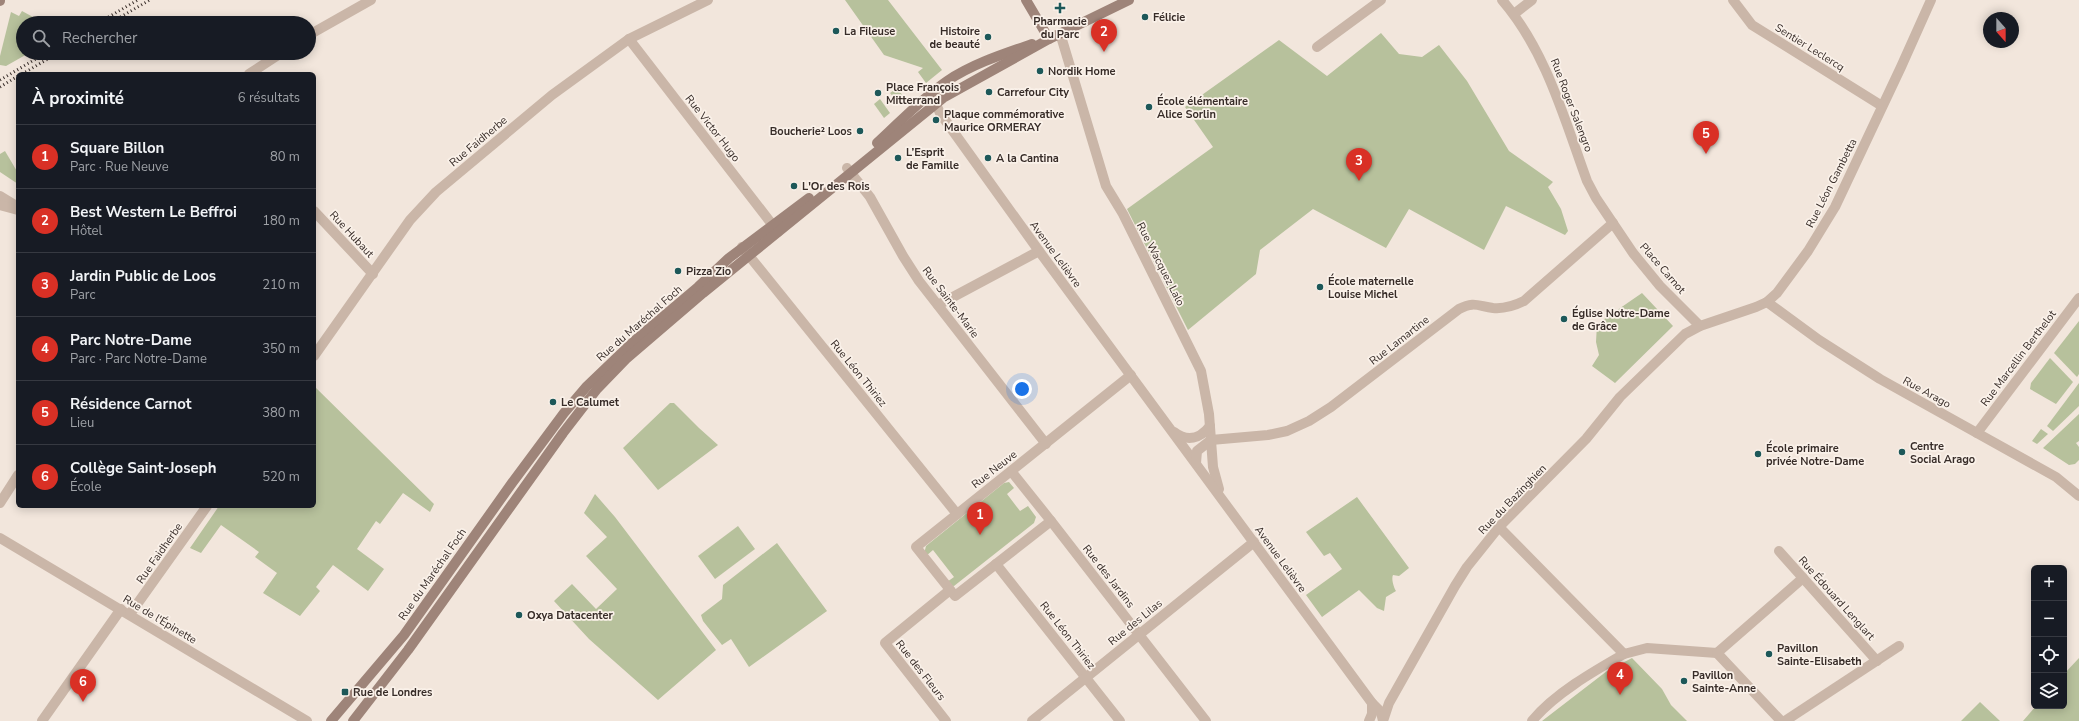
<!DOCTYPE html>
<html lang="fr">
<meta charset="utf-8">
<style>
body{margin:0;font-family:"Nunito Sans",sans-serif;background:#242831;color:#f1f3f6}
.controls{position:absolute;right:12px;bottom:12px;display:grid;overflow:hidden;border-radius:6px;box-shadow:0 2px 10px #0003}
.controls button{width:36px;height:36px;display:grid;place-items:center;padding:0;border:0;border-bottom:1px solid #363941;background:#171b24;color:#f1f3f6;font:20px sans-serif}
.compass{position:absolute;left:1983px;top:12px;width:36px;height:36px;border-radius:50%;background:#171b24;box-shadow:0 2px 10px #0003;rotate:159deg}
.you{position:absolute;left:1022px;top:389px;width:14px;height:14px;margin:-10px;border:3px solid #fff;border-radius:50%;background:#1a73e8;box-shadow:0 0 0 6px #1a73e833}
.badge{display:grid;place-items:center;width:26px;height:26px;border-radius:50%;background:#d93025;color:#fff;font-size:13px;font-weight:700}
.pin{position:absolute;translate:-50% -33px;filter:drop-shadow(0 1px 2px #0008)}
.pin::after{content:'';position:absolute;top:21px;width:14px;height:12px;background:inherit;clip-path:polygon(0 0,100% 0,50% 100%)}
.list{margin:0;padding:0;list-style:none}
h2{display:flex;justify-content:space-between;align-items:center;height:52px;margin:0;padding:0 16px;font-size:17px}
h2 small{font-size:13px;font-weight:400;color:#9ea1a6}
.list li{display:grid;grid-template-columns:26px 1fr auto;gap:12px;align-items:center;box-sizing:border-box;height:64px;padding:0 16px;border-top:1px solid #363941}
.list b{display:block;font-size:15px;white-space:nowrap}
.list p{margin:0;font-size:13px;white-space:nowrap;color:#9ea1a6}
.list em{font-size:13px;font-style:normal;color:#9ea1a6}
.icon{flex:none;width:22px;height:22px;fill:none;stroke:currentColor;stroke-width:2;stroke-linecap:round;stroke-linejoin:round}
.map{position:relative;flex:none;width:2079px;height:721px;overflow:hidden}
.search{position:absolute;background:#171b24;box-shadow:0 2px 10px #0003;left:16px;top:16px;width:300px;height:44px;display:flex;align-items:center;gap:10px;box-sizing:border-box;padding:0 14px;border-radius:22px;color:#9ea1a6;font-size:15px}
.panel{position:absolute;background:#171b24;box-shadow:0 2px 10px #0003;left:16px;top:72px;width:300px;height:436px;border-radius:6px}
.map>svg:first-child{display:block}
.green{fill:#b7c19c}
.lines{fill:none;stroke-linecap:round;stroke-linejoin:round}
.street{stroke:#cab6a8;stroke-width:10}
.secondary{stroke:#9e8479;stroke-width:10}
.rail{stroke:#372c28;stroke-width:3;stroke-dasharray:1 3;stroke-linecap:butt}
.poi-dot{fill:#1d5859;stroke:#faf1e9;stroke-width:1.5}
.labels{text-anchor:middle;stroke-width:3.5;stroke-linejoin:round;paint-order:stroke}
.poi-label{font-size:11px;font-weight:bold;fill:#372c28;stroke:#faf1e9;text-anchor:start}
.street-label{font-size:11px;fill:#372c28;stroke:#faf1e9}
</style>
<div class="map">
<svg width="2079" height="721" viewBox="0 0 2079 721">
<rect width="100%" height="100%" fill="#f2e6dc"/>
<g class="green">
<path d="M845,0H888L942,70L926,83L918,72L923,68L884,55Z"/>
<path d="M22,11L44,23H23V53H29L6,66L0,65V56L11,12L19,16Z"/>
<path d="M1381,33L1399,54L1422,57L1439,45L1467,81L1509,151L1553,182L1548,187L1561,209L1568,231L1565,235L1506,206L1484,250L1409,209L1386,248L1313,209L1260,250L1256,274L1188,330L1127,209L1213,147L1185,107L1279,40L1327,76Z"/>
<path d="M897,88L906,100L900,105L890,93Z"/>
<path d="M880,99L890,113L884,118L874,104Z"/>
<path d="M5,151L18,173V184L0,172V154Z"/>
<path d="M1642,293L1673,326L1615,383L1592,366L1599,355L1596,342L1597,324Z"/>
<path d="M2079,321V374L2077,377L2054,353Z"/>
<path d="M2050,358L2073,382L2056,404L2030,389L2031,383Z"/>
<path d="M2079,383V406L2053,431L2047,426Z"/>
<path d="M314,386L434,504L430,512L403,493L380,524L376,521L357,549L384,569L368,591L333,565L316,587L320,591L300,616L263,593L277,573L255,557L259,552L221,525L201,553L190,548L219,506H314Z"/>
<path d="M670,403H674L699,428L718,445L658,490L623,448Z"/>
<path d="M2079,414V441L2076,443L2079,447V460L2075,464L2069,465L2043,448Z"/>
<path d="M2041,429L2048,434L2037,444L2032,441Z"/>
<path d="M1009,482L1014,488L1007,494L1020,511L1028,506L1036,517L1034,523L954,586L949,585L947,582L954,577L933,550L926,556L924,554L926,546L1004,483Z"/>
<path d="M595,494L615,517L716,650L658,700L589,639L554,601L572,584L596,609L617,589L586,556L607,537L584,513Z"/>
<path d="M1357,497L1409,568L1399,576L1393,575C1391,579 1394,588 1396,591L1386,597L1384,611L1377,608L1359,590L1322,617L1306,595L1342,569L1330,553L1324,556L1306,532Z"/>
<path d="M738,526L755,549L715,579L698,556Z"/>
<path d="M777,543L827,611L749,667L731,639L722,645L703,621L701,615L722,599L723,585Z"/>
<path d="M1632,658L1662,689L1671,705L1687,721H1542L1607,671Z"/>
<path d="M2079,658V721H2023L2036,706H2064V674Z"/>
<path d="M1980,702L2000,721H1961Z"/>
</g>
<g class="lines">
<g class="street">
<path d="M1502,0C1546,51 1564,118 1587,181L1596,198L1633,253L1660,286L1700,326"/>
<path d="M1733,0L1752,25L1882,106"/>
<path d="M1514,14L1532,0"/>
<path d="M1060,33L1106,186L1123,214L1201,371L1209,414L1213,467L1219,489"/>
<path d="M309,35L371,0"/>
<path d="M629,39L778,232"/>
<path d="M1317,47L1381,0"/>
<path d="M249,74L281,53"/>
<path d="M937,88L934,100L940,113L1039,251L1372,703L1381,712L1383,721"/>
<path d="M847,168L870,197L903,256L919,281L1046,444"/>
<path d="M0,196L18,207"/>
<path d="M0,205L18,210"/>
<path d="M314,211L373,274"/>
<path d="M742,247L957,514"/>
<path d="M1767,302L1819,340L1880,379L2056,477L2079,496"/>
<path d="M938,305L1039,251"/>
<path d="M314,356L410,220L436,192L552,95L629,39L708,0"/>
<path d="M1174,432C1187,442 1200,439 1210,426"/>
<path d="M1977,433L2079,298"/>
<path d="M1196,463L1197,451L1211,440L1268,435L1287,431L1309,421L1331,407L1459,309C1474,301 1478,306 1493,308C1504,309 1514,306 1524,301L1613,223"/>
<path d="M1011,471L1051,521L955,596L916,547L1131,375"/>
<path d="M0,503L18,475"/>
<path d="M1051,521L1206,721"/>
<path d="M1499,527L1624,654L1647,648L1717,653L1803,578"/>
<path d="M0,538L307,721"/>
<path d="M1779,551L1877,661"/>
<path d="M996,564L1120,721"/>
<path d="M130,614L207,506"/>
<path d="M1717,653L1781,721"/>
<path d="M42,721L121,609"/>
<path d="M946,721L885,643L950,590"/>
<path d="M1032,721L1254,542"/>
<path d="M1369,721L1372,714V703"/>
<path d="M1383,721L1389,703L1455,586L1467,567L1499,527L1586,439L1620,397L1685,334L1700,326L1756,307L1767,302L1777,293L1808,251L1835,207L1901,67L1931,0"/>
<path d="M1532,721C1554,694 1594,671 1624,654"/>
<path d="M1785,721L1899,646"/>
</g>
<g class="secondary">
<path d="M1026,0L1049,39"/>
<path d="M0,1V0"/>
<path d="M877,143C900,122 921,99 947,81C972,64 1003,54 1032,44"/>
<path d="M331,721L404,635L512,483L564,413L587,386L633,342L698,287L729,258L809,198"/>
<path d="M353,721L408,650L563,433L597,389L626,359L703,293L943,98L1049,39L1129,0"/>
</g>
<g class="rail">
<path d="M98,23L138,0"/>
<path d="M110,23L150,0"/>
<path d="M22,74L58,53"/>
<path d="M0,80L46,53"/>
<path d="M0,87L18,76"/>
</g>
</g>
<g class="poi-dot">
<path d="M1058 2h4v4h4v4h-4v4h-4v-4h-4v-4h4z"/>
<circle cx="1145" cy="17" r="4"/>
<circle cx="836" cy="31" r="4"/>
<circle cx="988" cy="37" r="4"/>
<circle cx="1040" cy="71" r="4"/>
<circle cx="989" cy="92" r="4"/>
<circle cx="878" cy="93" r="4"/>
<circle cx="1149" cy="107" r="4"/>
<circle cx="936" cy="120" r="4"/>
<circle cx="860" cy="131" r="4"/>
<circle cx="898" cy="158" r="4"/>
<circle cx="988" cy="158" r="4"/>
<circle cx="794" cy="186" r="4"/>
<circle cx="678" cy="271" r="4"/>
<circle cx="1320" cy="287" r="4"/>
<circle cx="1564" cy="319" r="4"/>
<circle cx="553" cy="402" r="4"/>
<circle cx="1902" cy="452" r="4"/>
<circle cx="1758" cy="454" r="4"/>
<circle cx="519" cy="615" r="4"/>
<circle cx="1769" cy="654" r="4"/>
<circle cx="1684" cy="681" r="4"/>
<rect x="341" y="688" width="8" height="8" rx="2"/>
</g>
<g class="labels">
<g class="poi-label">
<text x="1153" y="21">Félicie</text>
<text x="1060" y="25" text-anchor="middle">Pharmacie<tspan x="1060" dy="13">du Parc</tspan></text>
<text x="844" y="35">La Fileuse</text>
<text x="980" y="35" text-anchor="end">Histoire<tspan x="980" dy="13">de beauté</tspan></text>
<text x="1048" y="75">Nordik Home</text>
<text x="886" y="91">Place François<tspan x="886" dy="13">Mitterrand</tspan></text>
<text x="997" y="96">Carrefour City</text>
<text x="1157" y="105">École élémentaire<tspan x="1157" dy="13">Alice Sorlin</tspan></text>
<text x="944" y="118">Plaque commémorative<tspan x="944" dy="13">Maurice ORMERAY</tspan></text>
<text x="852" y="135" text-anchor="end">Boucherie² Loos</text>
<text x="906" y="156">L’Esprit<tspan x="906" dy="13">de Famille</tspan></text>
<text x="996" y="162">A la Cantina</text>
<text x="802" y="190">L'Or des Rois</text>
<text x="686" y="275">Pizza Zio</text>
<text x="1328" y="285">École maternelle<tspan x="1328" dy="13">Louise Michel</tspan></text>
<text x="1572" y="317">Église Notre-Dame<tspan x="1572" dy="13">de Grâce</tspan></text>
<text x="561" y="406">Le Calumet</text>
<text x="1910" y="450">Centre<tspan x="1910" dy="13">Social Arago</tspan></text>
<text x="1766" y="452">École primaire<tspan x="1766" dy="13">privée Notre-Dame</tspan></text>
<text x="527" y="619">Oxya Datacenter</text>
<text x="1777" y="652">Pavillon<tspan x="1777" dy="13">Sainte-Elisabeth</tspan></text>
<text x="1692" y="679">Pavillon<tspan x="1692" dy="13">Sainte-Anne</tspan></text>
<text x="353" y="696">Rue de Londres</text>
</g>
<g class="street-label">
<text transform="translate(1810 47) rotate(32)" y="4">Sentier Leclercq</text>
<text transform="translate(1572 105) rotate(69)" y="4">Rue Roger Salengro</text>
<text transform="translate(713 128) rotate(52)" y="4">Rue Victor Hugo</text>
<text transform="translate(478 141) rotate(-40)" y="4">Rue Faidherbe</text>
<text transform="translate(1831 183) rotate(-63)" y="4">Rue Léon Gambetta</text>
<text transform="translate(352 234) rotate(47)" y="4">Rue Hubaut</text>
<text transform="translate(1056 254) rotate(54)" y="4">Avenue Lelièvre</text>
<text transform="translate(1161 264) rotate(63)" y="4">Rue Wacquez Lalo</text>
<text transform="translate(1663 268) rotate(49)" y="4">Place Carnot</text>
<text transform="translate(951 302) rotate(53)" y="4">Rue Sainte-Marie</text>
<text transform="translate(639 323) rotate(-41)" y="4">Rue du Maréchal Foch</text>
<text transform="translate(1399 340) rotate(-38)" y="4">Rue Lamartine</text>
<text transform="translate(2018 358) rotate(-53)" y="4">Rue Marcellin Berthelot</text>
<text transform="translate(859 373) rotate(51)" y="4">Rue Léon Thiriez</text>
<text transform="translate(1927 392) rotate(29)" y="4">Rue Arago</text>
<text transform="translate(994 469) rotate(-38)" y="4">Rue Neuve</text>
<text transform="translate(1512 499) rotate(-46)" y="4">Rue du Bazinghien</text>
<text transform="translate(159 553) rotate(-55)" y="4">Rue Faidherbe</text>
<text transform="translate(1281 559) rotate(54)" y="4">Avenue Lelièvre</text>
<text transform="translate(432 574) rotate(-55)" y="4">Rue du Maréchal Foch</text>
<text transform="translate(1109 576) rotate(52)" y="4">Rue des Jardins</text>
<text transform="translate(1837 598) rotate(48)" y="4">Rue Édouard Lenglart</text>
<text transform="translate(160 619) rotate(31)" y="4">Rue de l'Épinette</text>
<text transform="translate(1135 622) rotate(-39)" y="4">Rue des Lilas</text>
<text transform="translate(1068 635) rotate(52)" y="4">Rue Léon Thiriez</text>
<text transform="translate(921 670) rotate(52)" y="4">Rue des Fleurs</text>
</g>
</g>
</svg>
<div class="controls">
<button>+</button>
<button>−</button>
<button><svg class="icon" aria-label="locate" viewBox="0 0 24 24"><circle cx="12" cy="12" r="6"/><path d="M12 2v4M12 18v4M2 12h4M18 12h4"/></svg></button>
<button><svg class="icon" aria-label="layers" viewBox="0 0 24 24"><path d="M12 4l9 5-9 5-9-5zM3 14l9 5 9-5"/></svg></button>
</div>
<svg class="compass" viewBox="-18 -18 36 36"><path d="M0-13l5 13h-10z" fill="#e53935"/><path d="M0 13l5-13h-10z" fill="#9ea1a6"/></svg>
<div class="you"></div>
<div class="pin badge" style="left:980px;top:535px">1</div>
<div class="pin badge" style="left:1104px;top:52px">2</div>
<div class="pin badge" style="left:1359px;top:181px">3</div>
<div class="pin badge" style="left:1620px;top:695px">4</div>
<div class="pin badge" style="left:1706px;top:154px">5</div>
<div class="pin badge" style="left:83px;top:702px">6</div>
<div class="search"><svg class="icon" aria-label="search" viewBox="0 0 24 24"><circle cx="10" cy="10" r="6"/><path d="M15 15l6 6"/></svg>Rechercher</div>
<section class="panel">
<h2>À proximité<small>6 résultats</small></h2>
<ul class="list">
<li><span class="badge">1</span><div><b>Square Billon</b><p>Parc · Rue Neuve</p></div><em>80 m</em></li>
<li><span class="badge">2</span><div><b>Best Western Le Beffroi</b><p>Hôtel</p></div><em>180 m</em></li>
<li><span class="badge">3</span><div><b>Jardin Public de Loos</b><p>Parc</p></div><em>210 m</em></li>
<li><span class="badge">4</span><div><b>Parc Notre-Dame</b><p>Parc · Parc Notre-Dame</p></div><em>350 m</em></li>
<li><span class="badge">5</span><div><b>Résidence Carnot</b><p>Lieu</p></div><em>380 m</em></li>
<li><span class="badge">6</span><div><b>Collège Saint-Joseph</b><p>École</p></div><em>520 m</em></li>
</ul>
</section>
</div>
